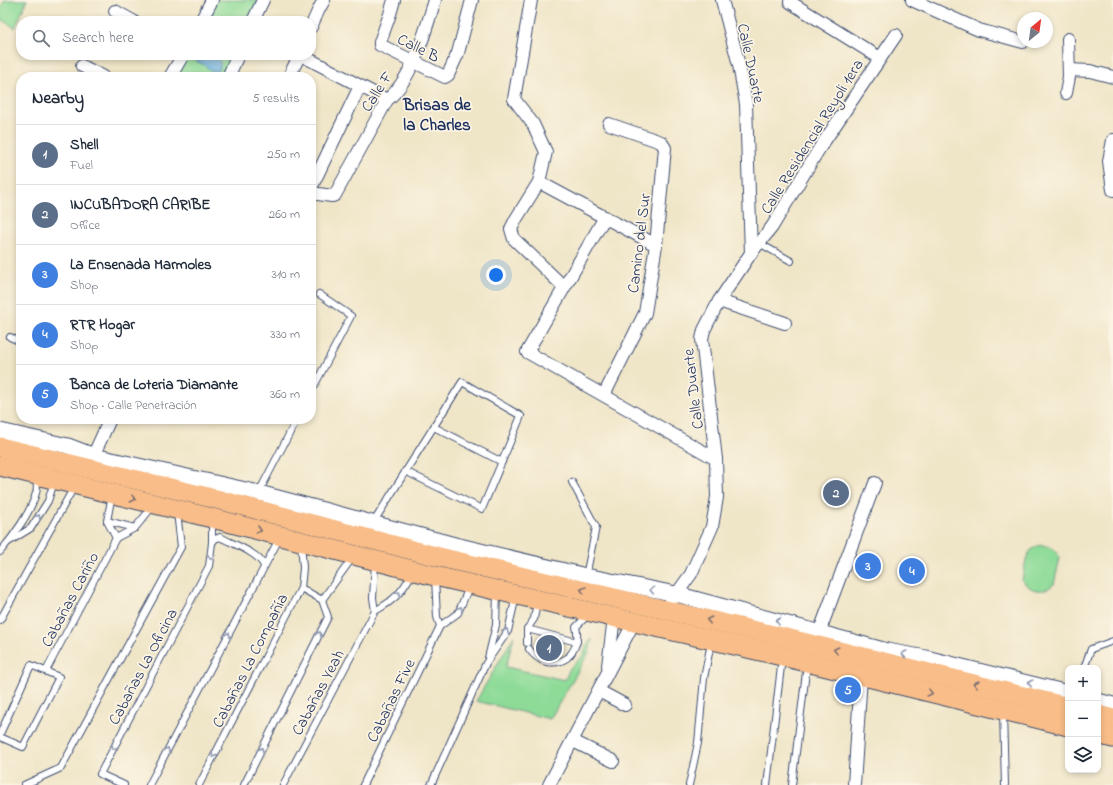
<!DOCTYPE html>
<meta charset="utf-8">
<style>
body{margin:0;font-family:"Indie Flower",sans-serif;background:#f6f6f7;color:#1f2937}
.controls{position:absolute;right:12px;bottom:12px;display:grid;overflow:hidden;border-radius:8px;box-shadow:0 2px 6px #0003}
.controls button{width:36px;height:36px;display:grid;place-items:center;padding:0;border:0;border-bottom:1px solid #e0e1e3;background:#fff;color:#1f2937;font:20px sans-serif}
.compass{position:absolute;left:1017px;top:12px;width:36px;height:36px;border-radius:50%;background:#fff;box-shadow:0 2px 6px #0003;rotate:29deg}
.you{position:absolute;left:496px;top:275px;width:14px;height:14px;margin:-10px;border:3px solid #fff;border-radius:50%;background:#1a73e8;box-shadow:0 0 0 6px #1a73e833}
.badge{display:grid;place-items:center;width:26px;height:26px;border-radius:50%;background:#1a73e8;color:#fff;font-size:13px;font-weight:700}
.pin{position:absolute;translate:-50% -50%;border:2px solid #fff;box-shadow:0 1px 4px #0006}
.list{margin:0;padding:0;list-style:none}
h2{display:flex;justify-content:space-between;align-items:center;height:52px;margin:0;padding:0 16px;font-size:17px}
h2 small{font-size:13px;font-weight:400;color:#747a83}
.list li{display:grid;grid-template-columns:26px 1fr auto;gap:12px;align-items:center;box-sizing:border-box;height:60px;padding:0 16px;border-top:1px solid #e0e1e3}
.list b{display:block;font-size:15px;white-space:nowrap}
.list p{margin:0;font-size:13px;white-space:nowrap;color:#747a83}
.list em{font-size:13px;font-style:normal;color:#747a83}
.icon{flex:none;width:22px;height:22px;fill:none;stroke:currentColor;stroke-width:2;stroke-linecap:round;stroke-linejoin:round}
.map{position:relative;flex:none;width:1113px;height:785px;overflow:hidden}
.search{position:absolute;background:#fff;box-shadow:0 2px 6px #0003;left:16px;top:16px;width:300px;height:44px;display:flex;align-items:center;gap:10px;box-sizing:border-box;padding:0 14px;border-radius:16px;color:#747a83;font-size:15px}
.panel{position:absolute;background:#fff;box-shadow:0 2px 6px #0003;left:16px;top:72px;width:300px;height:352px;border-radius:16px}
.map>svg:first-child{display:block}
.green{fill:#8edb98;stroke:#54857b}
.water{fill:#66addd;stroke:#406e9e}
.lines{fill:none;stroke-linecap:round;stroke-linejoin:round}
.service-casing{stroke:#3b4a6e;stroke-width:8}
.minor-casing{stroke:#3b4a6e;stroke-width:14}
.tertiary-casing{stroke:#3b4a6e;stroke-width:17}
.primary-casing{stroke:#3b4a6e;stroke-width:21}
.service{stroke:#fff;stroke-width:6}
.minor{stroke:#fff;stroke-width:12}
.tertiary{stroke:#fff;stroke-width:15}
.primary{stroke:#f8bd88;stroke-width:19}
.oneway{stroke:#7e6f71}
.oneway2{stroke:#8d97ae}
.labels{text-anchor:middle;stroke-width:3.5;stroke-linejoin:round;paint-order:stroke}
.street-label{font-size:16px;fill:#1b2f5e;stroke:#fcf5e5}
.neighbourhood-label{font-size:17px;font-weight:bold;fill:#1b2f5e;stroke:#fcf5e5}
</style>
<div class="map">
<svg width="1113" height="785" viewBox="0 0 1113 785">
<rect width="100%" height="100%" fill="#fcf5e5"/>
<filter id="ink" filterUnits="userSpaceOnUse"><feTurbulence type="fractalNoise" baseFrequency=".025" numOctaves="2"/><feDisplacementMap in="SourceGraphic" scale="8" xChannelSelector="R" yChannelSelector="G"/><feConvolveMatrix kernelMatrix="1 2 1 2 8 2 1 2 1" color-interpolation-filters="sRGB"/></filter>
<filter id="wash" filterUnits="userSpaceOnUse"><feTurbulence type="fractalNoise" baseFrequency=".012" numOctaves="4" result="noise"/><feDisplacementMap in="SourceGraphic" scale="16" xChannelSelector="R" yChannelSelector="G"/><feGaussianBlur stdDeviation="0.9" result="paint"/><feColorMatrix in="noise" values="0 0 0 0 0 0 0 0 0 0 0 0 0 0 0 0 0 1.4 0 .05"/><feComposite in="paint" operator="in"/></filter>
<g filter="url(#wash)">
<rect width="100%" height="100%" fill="#efe5c7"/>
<g class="green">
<path d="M5,0H27L15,28L0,19V9Z"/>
<path d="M216,0H259L250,21H205Z"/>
<path d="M187,55H234L223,77H175Z"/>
<path d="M1043,545L1054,549L1060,558L1054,584C1043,594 1031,592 1022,580C1026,565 1024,547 1043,545Z"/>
<path d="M514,636L506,667L565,680L570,668L584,655L586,645L592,639L589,652L550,719L476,701Z"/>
</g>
<path class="water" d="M197,55C206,55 214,53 220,61V68L217,71H210L205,65L197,62L196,58Z"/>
</g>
<g filter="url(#ink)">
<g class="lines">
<defs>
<g id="service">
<path d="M759,243L791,261"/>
<path d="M10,337L21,342"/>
<path d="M311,392L351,316L319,294"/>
<path d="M434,427L502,462"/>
<path d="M572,482L596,527L586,576"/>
<path d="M259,492L297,419"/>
<path d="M112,495L107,521L116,538"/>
<path d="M107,521L135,528"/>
<path d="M373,523L462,382L521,416L482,509L405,471"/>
<path d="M10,541L31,528L48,501L54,482"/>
<path d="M212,543L215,539L220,537C233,544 259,553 264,566"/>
<path d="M0,552C13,537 31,512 36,493C38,488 36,482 36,477"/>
<path d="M375,563L373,598L375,611"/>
<path d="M435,578L437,617L440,626"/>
<path d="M301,588L322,600"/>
<path d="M0,620L74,487"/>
<path d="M527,629L577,642"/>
<path d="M527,643V629L534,619L537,602"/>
<path d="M529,649C538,662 553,667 567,658"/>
<path d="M570,655C577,646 579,638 576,627L589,614"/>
<path d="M488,658L496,625L497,592"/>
<path d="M547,662L549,654"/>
<path d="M1084,668L1091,649L1113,641"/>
<path d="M46,671L116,538L135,528L153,506"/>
<path d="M1003,712L1005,785"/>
<path d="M0,734L31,665L59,677L23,747L0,737"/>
<path d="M24,785L61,768L181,547L177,512"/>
<path d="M124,785L100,774L209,566L212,543V521"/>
<path d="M149,785L279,539"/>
<path d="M199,785L301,588L303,568L301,543"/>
<path d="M244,785L328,617L322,600L353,557"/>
<path d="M283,785L375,611C395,600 402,592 413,572"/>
<path d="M363,785L440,626L458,613L470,585"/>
<path d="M431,785L486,663L508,631L516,596"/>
<path d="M689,785L698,743L704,678L711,643"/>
<path d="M767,785L782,658"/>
<path d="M792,785L807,664"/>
</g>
<g id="minor">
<path d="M394,0L390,14L380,42V45L445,77L448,75L458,53L472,0"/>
<path d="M531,0L514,99L533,124L546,152L539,182L516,219L511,229L514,239L564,287"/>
<path d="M912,0L979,30L1023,42"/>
<path d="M790,2L880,58"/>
<path d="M115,11L133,21"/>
<path d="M201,21L212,0"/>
<path d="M253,21L263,0"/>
<path d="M311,27L319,9L324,0"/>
<path d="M301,55L387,100"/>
<path d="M82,66L104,77"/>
<path d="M1069,70L1090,71L1113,77"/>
<path d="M291,72L300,55"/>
<path d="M170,77L183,55"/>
<path d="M228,77L238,55"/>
<path d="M1066,93L1069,77L1068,39"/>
<path d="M1113,140L1109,161L1113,190"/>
<path d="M539,182L656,245"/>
<path d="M311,188L360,86"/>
<path d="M311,193L332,196L335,195L387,100C413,79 425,31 435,0"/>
<path d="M605,217L527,352L716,459"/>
<path d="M751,253L772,227L819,149L896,35"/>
<path d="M719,301L785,323"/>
<path d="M604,395L645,313L656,245L665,148L661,142L609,124"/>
<path d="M90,463L110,419"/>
<path d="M665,610L691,574L712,527L717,497L716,459L702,339L704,330L719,301L751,253L746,104L739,65L722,0"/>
<path d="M816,641L875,483"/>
<path d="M608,666L614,617"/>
<path d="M599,691L625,705"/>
<path d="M573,741L613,761"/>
<path d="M549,785L634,622"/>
<path d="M854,785L861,676"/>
</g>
<g id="tertiary">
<path d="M0,431L68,446L94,456L259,493L455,545L586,576L676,594L887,651L926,658L1068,693"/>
<path d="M1098,701L1113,705"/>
</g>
<g id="primary">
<path d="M0,447L216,499L439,557L786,638L1068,707"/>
<path d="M0,466L212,518L435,576L782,656L1068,726"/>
<path d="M1098,715L1113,719"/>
<path d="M1098,734L1113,738"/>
</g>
</defs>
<use href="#service" class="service-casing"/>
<use href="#minor" class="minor-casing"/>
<use href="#tertiary" class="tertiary-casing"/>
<use href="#primary" class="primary-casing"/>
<use href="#service" class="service"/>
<use href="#minor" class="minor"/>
<use href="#tertiary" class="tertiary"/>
<use href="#primary" class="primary"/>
</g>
<defs><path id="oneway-chevron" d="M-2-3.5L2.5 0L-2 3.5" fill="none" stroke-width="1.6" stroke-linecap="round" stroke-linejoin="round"/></defs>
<g class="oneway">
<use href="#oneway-chevron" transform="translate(133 499) rotate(14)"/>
<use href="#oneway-chevron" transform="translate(259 530) rotate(15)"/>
<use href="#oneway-chevron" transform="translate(583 590) rotate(-166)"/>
<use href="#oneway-chevron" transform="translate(709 620) rotate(-167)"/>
<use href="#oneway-chevron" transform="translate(836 650) rotate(-166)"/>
<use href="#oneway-chevron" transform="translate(976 684) rotate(-166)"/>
<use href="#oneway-chevron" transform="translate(930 693) rotate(14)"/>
</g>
<g class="oneway2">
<use href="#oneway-chevron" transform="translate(38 517) rotate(-58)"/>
<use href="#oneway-chevron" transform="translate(211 557) rotate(97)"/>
<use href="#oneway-chevron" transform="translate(652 590) rotate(-169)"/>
<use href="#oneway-chevron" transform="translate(398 594) rotate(-50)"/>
<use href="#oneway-chevron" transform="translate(460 609) rotate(-60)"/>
<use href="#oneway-chevron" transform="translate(778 621) rotate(-166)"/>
<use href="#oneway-chevron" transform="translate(506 631) rotate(-65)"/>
<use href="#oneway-chevron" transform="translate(319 634) rotate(-63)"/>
<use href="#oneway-chevron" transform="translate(228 635) rotate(-62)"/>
<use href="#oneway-chevron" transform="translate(904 654) rotate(-169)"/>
<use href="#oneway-chevron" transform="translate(1030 683) rotate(-167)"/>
<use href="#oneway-chevron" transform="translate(114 747) rotate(118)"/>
<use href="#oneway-chevron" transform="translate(167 750) rotate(-62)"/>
<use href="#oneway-chevron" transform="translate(261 750) rotate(-63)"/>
<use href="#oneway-chevron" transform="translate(214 755) rotate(117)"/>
</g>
</g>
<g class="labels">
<g class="street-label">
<text transform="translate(419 47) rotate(27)" y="6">Calle B</text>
<text transform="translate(752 63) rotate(78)" y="6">Calle Duarte</text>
<text transform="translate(376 91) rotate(-57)" y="6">Calle F</text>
<text transform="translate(811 136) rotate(-58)" y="6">Calle Residencial Reyoli 1era</text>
<text transform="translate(638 243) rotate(-83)" y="6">Camino del Sur</text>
<text transform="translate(692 389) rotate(-97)" y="6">Calle Duarte</text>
<text transform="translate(69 599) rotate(-62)" y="6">Cabañas Cariño</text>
<text transform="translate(249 660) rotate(-63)" y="6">Cabañas La Compañía</text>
<text transform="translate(142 666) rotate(-62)" y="6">Cabañas La Oficina</text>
<text transform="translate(317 692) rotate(-62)" y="6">Cabañas Yeah</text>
<text transform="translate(390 700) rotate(-64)" y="6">Cabañas Five</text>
</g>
<g class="neighbourhood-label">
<text x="437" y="110">Brisas de<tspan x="437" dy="20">la Charles</tspan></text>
</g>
</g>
</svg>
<div class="controls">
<button>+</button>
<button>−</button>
<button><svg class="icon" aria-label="layers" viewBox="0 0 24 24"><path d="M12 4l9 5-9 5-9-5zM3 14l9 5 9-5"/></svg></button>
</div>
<svg class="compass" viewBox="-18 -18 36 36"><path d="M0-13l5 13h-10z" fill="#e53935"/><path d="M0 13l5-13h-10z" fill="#747a83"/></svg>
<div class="you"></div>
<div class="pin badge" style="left:549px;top:648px;background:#5c6f8a">1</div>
<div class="pin badge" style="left:836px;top:493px;background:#5c6f8a">2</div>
<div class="pin badge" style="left:868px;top:566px;background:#3f7fe0">3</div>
<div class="pin badge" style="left:912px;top:571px;background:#3f7fe0">4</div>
<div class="pin badge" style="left:848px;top:690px;background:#3f7fe0">5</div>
<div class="search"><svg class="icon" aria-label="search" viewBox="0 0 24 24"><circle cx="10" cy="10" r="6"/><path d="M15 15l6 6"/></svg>Search here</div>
<section class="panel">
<h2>Nearby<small>5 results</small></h2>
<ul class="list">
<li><span class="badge" style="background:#5c6f8a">1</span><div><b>Shell</b><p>Fuel</p></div><em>250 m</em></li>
<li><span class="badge" style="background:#5c6f8a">2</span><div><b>INCUBADORA CARIBE</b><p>Office</p></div><em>260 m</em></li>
<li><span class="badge" style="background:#3f7fe0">3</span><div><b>La Ensenada Marmoles</b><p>Shop</p></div><em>310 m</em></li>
<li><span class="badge" style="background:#3f7fe0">4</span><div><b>RTR Hogar</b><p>Shop</p></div><em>330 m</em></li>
<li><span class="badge" style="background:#3f7fe0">5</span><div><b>Banca de Loteria Diamante</b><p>Shop · Calle Penetración</p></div><em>360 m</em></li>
</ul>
</section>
</div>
